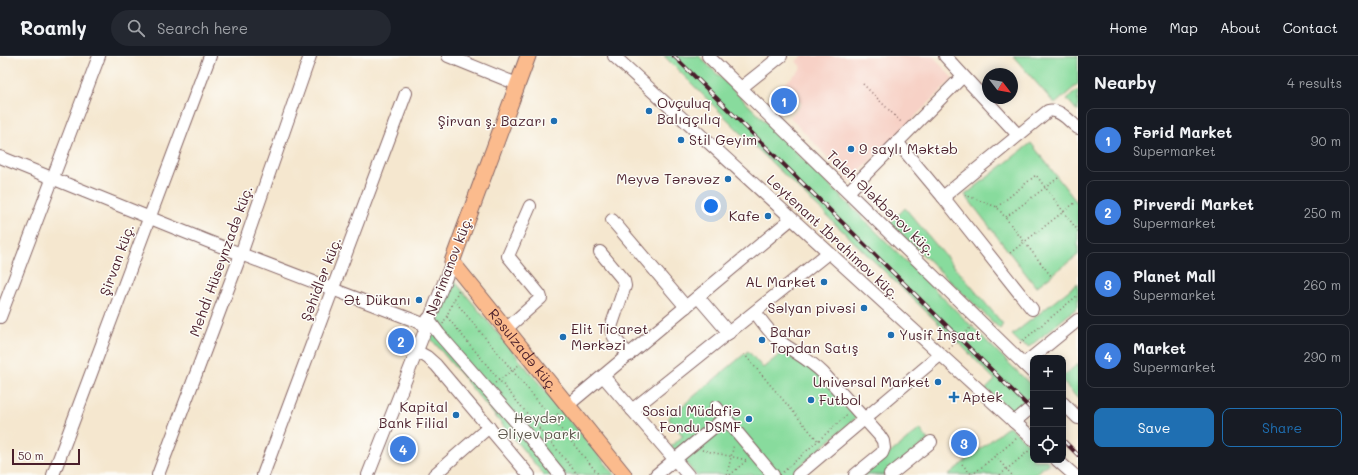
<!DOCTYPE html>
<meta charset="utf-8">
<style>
body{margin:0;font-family:Mali,sans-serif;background:#242831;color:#f1f3f6}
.controls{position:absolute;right:12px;bottom:12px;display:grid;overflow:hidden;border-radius:8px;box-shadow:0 2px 10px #0003}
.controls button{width:36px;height:36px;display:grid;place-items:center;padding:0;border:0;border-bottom:1px solid #363941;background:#171b24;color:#f1f3f6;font:20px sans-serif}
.compass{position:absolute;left:982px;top:12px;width:36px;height:36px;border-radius:50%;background:#171b24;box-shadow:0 2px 10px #0003;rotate:121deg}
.scale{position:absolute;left:12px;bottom:10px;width:68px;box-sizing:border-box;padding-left:4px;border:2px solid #4a1f2b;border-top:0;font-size:11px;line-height:14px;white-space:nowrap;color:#4a1f2b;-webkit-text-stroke:3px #fdfcf7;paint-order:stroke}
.you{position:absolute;left:711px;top:150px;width:14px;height:14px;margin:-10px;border:3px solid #fff;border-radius:50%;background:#1a73e8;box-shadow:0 0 0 6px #1a73e833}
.badge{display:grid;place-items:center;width:26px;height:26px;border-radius:50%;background:#1f6fb2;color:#fff;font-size:13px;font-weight:700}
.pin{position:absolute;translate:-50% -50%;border:2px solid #fff;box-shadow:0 1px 4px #0006}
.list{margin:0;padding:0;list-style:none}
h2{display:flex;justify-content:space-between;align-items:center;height:52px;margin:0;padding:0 16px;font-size:17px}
h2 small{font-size:13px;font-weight:400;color:#9ea1a6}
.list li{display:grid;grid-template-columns:26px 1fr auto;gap:12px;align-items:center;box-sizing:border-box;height:64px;margin:0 8px 8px;padding:0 8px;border:1px solid #363941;border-radius:8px}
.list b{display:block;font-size:15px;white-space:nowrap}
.list p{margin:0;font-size:13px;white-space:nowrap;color:#9ea1a6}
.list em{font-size:13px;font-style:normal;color:#9ea1a6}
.actions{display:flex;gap:8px;padding:12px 16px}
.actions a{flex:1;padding:9px 0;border:1px solid #1f6fb2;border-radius:8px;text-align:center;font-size:14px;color:#1f6fb2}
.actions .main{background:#1f6fb2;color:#fff}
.icon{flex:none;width:22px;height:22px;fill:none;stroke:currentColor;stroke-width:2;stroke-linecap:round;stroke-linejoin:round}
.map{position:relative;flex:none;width:1078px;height:419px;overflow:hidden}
header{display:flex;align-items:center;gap:24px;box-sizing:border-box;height:56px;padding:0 20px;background:#171b24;border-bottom:1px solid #363941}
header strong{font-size:19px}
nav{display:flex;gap:22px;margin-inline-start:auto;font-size:14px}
.search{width:280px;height:36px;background:#242831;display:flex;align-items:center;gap:10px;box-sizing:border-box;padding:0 14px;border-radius:22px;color:#9ea1a6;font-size:15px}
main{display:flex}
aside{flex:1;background:#171b24}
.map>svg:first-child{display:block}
.built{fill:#f7d1c6}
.green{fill:#88db9d;stroke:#697d64}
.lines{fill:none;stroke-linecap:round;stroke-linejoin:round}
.minor-casing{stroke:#866564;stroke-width:14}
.major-casing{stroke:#866564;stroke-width:17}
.path{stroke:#866564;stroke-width:1.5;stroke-dasharray:1 3;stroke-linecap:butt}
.minor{stroke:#fff;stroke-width:12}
.major{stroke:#fbbb8d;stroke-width:15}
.rail-casing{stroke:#4a1f2b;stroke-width:4}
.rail{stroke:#fdfcf7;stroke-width:2.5;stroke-dasharray:8;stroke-linecap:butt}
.poi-dot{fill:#1f6fb2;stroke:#fdfcf7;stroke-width:1.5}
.labels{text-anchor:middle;stroke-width:3;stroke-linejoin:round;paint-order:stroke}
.poi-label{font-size:14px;fill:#4a1f2b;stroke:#fdfcf7;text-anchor:end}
.street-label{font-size:14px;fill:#4a1f2b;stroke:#fdfcf7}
.park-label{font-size:14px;fill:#5d574d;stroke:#fdfcf7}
</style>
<header>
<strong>Roamly</strong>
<div class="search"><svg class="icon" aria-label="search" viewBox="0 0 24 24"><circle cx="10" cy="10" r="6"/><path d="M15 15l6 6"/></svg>Search here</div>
<nav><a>Home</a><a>Map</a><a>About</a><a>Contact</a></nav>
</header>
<main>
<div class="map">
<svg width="1078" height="419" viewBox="0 0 1078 419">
<rect width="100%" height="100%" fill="#fdfcf7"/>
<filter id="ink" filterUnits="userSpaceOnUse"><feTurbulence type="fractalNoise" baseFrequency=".025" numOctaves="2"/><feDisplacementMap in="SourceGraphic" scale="8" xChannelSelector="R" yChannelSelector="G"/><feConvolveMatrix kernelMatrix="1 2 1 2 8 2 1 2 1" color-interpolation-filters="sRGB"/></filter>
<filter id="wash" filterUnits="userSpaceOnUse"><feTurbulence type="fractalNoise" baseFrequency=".012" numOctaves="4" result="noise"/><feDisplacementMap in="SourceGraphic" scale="16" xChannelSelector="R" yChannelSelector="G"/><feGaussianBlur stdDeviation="0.9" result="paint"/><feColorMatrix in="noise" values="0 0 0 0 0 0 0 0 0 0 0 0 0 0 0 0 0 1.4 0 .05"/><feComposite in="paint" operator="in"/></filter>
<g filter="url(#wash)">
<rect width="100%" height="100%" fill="#f5e7cf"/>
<path class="built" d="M803,0H933L953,23L850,125L790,61L802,48L783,29L802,12L796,5Z"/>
<g class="green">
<path d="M664,0H699L1033,331V344L1016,359L986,333L995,324L966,294L739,75Z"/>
<path d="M1013,0H1078V28L1055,48Z"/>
<path d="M1078,34V56L1067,43Z"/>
<path d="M1031,87L1078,148V199L1036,231L965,139Z"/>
<path d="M905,152L1003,268L1000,273L890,167Z"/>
<path d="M452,222L615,419H544L428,279Z"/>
<path d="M1078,227V251L1029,291L1020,287L1012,279Z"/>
<path d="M748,295L763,312L783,296L811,313L819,320L856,362L790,419H696L671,390L683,380L668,362Z"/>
<path d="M1078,308V343L1063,326V320Z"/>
<path d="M1009,370L1033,392V404H1046L1049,407L1034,419H948Z"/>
<path d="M920,373L928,384L884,419H863Z"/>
</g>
</g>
<g filter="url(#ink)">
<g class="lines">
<defs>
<g id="minor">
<path d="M448,0L517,28"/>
<path d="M614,0L1033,383"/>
<path d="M708,0L1033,317"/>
<path d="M945,0L1018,79"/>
<path d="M741,32L781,0"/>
<path d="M897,86L943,141L1032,253"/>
<path d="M0,101L207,185L426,269"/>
<path d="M848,136L963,20"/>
<path d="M943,141L1048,55C1059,52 1069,65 1078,72"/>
<path d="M612,164L686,251"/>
<path d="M600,196L624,225L625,230L611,271C611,282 622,290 629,299"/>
<path d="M698,241L729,277"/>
<path d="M755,256C763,267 771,279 782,287C796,297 811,305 823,317L879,379L883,385L884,392L882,397L855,419"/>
<path d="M0,261L99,0"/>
<path d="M428,263L439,278L530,382L560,419"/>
<path d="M506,273L541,242L540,239L508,200L530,150"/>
<path d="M416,295L427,301L436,309L529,419"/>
<path d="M1024,308L1078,264"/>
<path d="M603,320L688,419"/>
<path d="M1063,347L1078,362"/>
<path d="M568,349L791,163"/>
<path d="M716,351L773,419"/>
<path d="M632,354L828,197"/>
<path d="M1014,366L1033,350"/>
<path d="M1057,404L1074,419"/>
<path d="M53,419L210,0"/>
<path d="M158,419L241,198L310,0"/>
<path d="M263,419L406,37"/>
<path d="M368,419L452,206"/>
<path d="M434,419L489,371"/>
<path d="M656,419L726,361"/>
<path d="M798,419L940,299"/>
<path d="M890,419L931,386"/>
</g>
<g id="major">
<path id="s1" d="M528,0L452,206L624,419"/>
</g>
</defs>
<use href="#minor" class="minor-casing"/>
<use href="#major" class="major-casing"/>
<g class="path">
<path d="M863,28L902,67"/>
<path d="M965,139L997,151L1051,220"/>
<path d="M997,151L1036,119L1078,175"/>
<path d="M1006,161L1058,122"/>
<path d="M1010,197L1076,146"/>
<path d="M454,244L599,419"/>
<path d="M447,261L578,419"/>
<path d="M443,268L459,233"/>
<path d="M1020,287L1078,239"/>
<path d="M949,293L972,270"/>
<path d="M744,298L819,386"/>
<path d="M495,327L519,309"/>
<path d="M539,374L559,357"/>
<path d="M702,394L747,404"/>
<path d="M995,400L1012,419"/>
<path d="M962,408L972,419"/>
<path d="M783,416L847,359"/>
<path d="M727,419L734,388"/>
<path d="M730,419L747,404"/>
<path d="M972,419L1017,382"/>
<path d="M1000,419L1031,393"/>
</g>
<use href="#minor" class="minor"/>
<use href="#major" class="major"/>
<defs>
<g id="rail">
<path d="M674,0L1033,355"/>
<path d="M1063,384L1078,399"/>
</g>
</defs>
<use href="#rail" class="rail-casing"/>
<use href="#rail" class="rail"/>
</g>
</g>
<g class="poi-dot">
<circle cx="649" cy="55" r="4"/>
<circle cx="554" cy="65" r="4"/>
<circle cx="681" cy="84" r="4"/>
<circle cx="851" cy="93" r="4"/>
<circle cx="728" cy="123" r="4"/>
<circle cx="768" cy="160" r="4"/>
<circle cx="824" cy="226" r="4"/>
<circle cx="419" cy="244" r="4"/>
<circle cx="864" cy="252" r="4"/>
<circle cx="891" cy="279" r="4"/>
<circle cx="563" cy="281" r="4"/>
<circle cx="762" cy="284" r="4"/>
<circle cx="938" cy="326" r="4"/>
<path d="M952 335h4v4h4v4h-4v4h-4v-4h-4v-4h4z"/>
<circle cx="811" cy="344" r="4"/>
<circle cx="456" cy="359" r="4"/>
<circle cx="749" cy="363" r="4"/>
</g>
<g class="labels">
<g class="poi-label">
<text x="657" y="52" text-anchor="start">Ovçuluq<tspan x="657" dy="16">Balıqçılıq</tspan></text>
<text x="546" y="70">Şirvan ş. Bazarı</text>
<text x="689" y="89" text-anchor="start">Stil Geyim</text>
<text x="859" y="98" text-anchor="start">9 saylı Məktəb</text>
<text x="720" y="128">Meyvə Tərəvəz</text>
<text x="760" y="165">Kafe</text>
<text x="816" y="231">AL Market</text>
<text x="411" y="249">Ət Dükanı</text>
<text x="856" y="257">Səlyan pivəsi</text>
<text x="571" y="278" text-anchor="start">Elit Ticarət<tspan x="571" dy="16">Mərkəzi</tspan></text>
<text x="770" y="281" text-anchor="start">Bahar<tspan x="770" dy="16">Topdan Satış</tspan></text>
<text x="899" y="284" text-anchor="start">Yusif İnşaat</text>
<text x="930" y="331">Universal Market</text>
<text x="962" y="346" text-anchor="start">Aptek</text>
<text x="819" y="349" text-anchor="start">Futbol</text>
<text x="448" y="356">Kapital<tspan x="448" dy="16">Bank Filial</tspan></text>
<text x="741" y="360">Sosial Müdafiə<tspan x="741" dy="16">Fondu DSMF</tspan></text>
</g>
<g class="street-label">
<text transform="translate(881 147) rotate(44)" y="5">Taleh Ələkbərov küç.</text>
<text transform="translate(833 181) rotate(43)" y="5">Leytenant Ibrahimov küç.</text>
<text transform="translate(117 204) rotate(-70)" y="5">Şirvan küç.</text>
<text transform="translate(221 205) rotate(-70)" y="5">Mehdi Hüseynzadə küç.</text>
<text transform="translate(449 210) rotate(-69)" y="5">Nərimanov küç.</text>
<text transform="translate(321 223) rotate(-69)" y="5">Şəhidlər küç.</text>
<text dy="5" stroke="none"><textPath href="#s1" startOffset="333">Rəsulzadə küç.</textPath></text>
</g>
<g class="park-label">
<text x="539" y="367">Heydər<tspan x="539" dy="16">Əliyev parkı</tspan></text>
</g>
</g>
</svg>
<div class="controls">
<button>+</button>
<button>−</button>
<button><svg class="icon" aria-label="locate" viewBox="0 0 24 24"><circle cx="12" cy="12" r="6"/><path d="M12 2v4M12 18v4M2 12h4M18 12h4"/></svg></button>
</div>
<svg class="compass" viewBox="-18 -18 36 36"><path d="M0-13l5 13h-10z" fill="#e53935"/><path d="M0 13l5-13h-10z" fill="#9ea1a6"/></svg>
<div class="scale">50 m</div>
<div class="you"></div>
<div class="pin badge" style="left:784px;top:45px;background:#3f7fe0">1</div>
<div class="pin badge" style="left:401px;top:285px;background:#3f7fe0">2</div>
<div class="pin badge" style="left:964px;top:387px;background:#3f7fe0">3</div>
<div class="pin badge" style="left:403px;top:393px;background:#3f7fe0">4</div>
</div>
<aside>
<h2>Nearby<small>4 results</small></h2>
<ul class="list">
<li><span class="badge" style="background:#3f7fe0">1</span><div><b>Fərid Market</b><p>Supermarket</p></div><em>90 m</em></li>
<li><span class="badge" style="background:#3f7fe0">2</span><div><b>Pirverdi Market</b><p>Supermarket</p></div><em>250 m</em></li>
<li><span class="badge" style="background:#3f7fe0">3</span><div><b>Planet Mall</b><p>Supermarket</p></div><em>260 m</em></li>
<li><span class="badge" style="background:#3f7fe0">4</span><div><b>Market</b><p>Supermarket</p></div><em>290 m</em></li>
</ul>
<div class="actions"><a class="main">Save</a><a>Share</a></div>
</aside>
</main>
